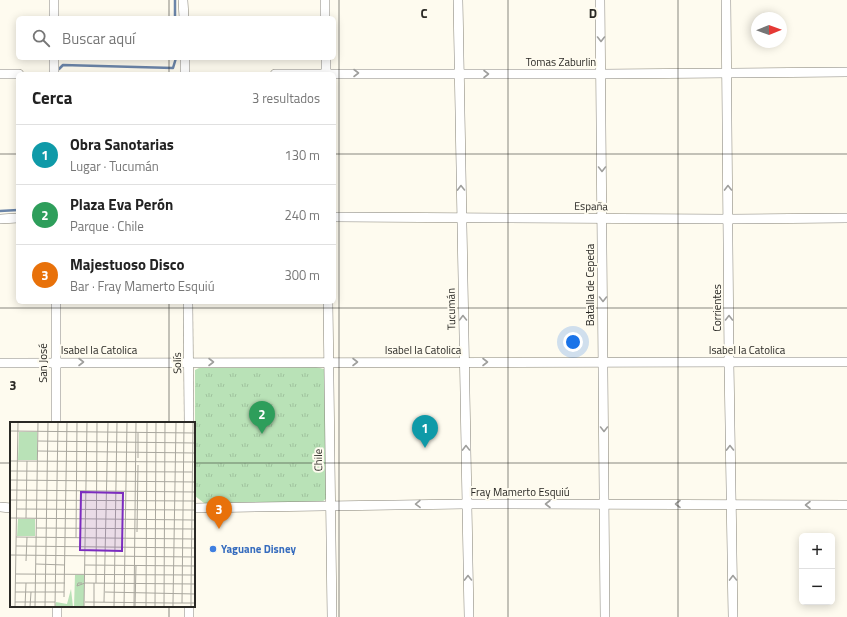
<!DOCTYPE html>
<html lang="es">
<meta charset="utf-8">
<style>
body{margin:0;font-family:"Titillium Web",sans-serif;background:#f6f6f6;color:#222}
.controls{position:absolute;right:12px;bottom:12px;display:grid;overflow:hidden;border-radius:6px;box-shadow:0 2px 10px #0003}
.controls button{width:36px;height:36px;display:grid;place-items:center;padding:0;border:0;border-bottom:1px solid #e0e0e0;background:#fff;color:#222;font:20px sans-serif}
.compass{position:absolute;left:751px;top:12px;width:36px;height:36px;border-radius:50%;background:#fff;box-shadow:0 2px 10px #0003;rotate:89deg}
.you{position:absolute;left:573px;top:342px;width:14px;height:14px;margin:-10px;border:3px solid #fff;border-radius:50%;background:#1a73e8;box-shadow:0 0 0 6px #1a73e833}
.badge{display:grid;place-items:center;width:26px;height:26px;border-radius:50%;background:#4c6a1e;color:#fff;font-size:13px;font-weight:700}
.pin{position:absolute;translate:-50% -33px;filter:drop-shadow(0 1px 2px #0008)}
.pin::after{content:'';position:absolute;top:21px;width:14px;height:12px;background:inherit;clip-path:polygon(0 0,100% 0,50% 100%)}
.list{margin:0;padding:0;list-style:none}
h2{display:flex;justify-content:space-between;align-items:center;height:52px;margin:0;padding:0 16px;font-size:17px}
h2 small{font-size:13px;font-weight:400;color:#767676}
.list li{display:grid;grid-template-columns:26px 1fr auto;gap:12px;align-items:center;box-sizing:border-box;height:60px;padding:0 16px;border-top:1px solid #e0e0e0}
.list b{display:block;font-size:15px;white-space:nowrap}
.list p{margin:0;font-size:13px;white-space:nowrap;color:#767676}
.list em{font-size:13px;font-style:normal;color:#767676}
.icon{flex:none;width:22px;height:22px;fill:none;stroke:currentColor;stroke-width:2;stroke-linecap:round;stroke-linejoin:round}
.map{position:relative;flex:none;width:847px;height:617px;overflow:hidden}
.search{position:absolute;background:#fff;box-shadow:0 2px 10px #0003;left:16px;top:16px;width:320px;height:44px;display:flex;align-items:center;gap:10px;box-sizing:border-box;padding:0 14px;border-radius:6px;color:#767676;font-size:15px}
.panel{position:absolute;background:#fff;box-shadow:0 2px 10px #0003;left:16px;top:72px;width:320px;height:232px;border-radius:6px}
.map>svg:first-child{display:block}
.grass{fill:url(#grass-tufts)}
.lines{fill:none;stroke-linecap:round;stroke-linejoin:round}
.stream{stroke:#6b85a9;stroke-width:2.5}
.street-casing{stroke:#848176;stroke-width:10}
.street{stroke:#fff;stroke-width:9}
.oneway{stroke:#9f9f9d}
.grid{fill:none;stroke:#2a2925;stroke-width:1;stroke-opacity:0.55}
.shop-dot{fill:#3f7fe0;stroke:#fefbef;stroke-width:1.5}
.labels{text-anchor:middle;stroke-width:4;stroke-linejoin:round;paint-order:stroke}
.street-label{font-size:11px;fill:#2a2925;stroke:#fefbef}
.shop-label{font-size:11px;font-weight:bold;fill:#366cbe;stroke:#fefbef;text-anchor:start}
.inset-road{fill:none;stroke:#a9a79e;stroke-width:1}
.view{fill:#7b2cbf;fill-opacity:0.15;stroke:#7b2cbf;stroke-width:2}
.inset-edge{fill:none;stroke:#2a2925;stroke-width:2}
.grid-label{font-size:13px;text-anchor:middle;font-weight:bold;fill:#2a2925;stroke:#fefbef;stroke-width:4;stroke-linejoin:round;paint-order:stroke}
</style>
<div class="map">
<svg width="847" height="617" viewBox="0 0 847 617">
<defs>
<pattern id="grass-tufts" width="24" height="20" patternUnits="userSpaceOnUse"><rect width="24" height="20" fill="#b9e2b7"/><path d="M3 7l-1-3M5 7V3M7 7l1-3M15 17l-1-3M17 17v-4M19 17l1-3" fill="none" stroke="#9fc29d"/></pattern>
</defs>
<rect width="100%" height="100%" fill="#fefbef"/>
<path class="grass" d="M316,367L324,369L327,372V498L322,502L204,503L195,496V370L199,368Z"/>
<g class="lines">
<g class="stream">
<path d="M175,0V18"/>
<path d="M59,69L63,65L173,68L176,58"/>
<path d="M0,211L18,210"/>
</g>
<defs>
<g id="street">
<path d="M54,0V18"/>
<path d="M183,0L184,18"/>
<path d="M325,0V18"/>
<path d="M458,0L469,617"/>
<path d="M600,0L605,617"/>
<path d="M726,0L729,362L733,617"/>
<path d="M54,58V74"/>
<path d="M185,58V74"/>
<path d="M326,58V74"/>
<path d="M0,74H19"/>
<path d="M275,74H601L847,72"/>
<path d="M334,217L729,219L847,218"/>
<path d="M0,219L18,218"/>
<path d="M56,302V423"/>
<path d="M188,302L189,423"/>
<path d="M328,302L332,617"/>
<path d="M0,363L847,362"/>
<path d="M0,507L11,508"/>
<path d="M194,508L466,504L847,505"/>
<path d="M57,617V606"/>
<path d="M189,617V606"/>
</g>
</defs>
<use href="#street" class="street-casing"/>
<use href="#street" class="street"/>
</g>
<defs><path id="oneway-chevron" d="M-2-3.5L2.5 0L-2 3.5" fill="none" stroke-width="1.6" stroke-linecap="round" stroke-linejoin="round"/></defs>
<g class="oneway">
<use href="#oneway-chevron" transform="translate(601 39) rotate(90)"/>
<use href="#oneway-chevron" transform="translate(356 73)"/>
<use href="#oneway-chevron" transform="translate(486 74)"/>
<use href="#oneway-chevron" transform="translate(602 169) rotate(90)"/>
<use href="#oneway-chevron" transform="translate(461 188) rotate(-91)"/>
<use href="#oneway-chevron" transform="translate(728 188) rotate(-91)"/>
<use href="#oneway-chevron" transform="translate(603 299) rotate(90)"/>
<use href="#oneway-chevron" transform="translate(463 318) rotate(-91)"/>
<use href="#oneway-chevron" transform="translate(729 318) rotate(-90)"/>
<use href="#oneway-chevron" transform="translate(81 362)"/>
<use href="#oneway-chevron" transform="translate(211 362)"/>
<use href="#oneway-chevron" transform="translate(355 362)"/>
<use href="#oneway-chevron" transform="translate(485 362)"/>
<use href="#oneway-chevron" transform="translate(604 429) rotate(90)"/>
<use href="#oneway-chevron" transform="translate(466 448) rotate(-91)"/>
<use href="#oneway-chevron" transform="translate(730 448) rotate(-91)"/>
<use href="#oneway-chevron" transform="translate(418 504) rotate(179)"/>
<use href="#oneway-chevron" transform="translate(548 504) rotate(-180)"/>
<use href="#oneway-chevron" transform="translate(678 504) rotate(-180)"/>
<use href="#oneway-chevron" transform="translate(808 505) rotate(-180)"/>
<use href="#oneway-chevron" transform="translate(468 578) rotate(-91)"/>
<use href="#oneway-chevron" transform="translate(733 578) rotate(-91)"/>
</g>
<path class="grid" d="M169,0V18M339,0V617M508,0V617M678,0V617M169,58V74M0,154H18M334,154H847M169,302V423M0,308H847M0,463H11M194,463H847M169,606V617"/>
<circle class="shop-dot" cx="213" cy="549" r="4"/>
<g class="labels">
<g class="street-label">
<text x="561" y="66">Tomas Zaburlin</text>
<text transform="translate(591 206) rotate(1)" y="4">España</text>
<text transform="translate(590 285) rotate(-90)" y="4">Batalla de Cepeda</text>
<text transform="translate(717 308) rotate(-90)" y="4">Corrientes</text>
<text transform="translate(451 309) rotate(-91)" y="4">Tucumán</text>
<text x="99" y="354">Isabel la Catolica</text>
<text x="423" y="354">Isabel la Catolica</text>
<text x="747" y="354">Isabel la Catolica</text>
<text transform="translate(43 363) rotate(-90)" y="4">San José</text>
<text transform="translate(177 363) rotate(-91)" y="4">Solís</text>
<text transform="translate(318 460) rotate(-91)" y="4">Chile</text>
<text x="520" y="496">Fray Mamerto Esquiú</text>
</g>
<g class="shop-label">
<text x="221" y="553">Yaguane Disney</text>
</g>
</g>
<g transform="translate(10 422)">
<rect width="185" height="185" fill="#fefbef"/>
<path d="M65,153H74V185H64ZM61,167L63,185H45L46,180L57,182Z" fill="#b9e2b7"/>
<path d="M9,10H27V38H8Z" fill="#b9e2b7"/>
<path d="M8,97H25V114H7Z" fill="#b9e2b7"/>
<path class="inset-road" d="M183,0L181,171V181H185M166,1L163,181H181V185M0,9L185,11M28,19L185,21M28,29L185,31M128,36V11M0,39L185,40M0,49L182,50M0,58L185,60M0,68L185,70M0,78L185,79M6,87L185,88M0,96L185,98M16,96L17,39M26,106L185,107M127,110L128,43M6,115L185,117M66,116L67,0M6,124L185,126M0,133L185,135M16,139L17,115M26,142L55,143M75,143L185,144M6,152L185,153M5,161H55M72,161H68L67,164L75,161L185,162M84,161V185M86,161L87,0M5,170H54M95,170L185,172M54,175L57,0M5,180H45M75,180L163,181V185M94,180L98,0M172,181L174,0M5,185L8,0M15,185L16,161M20,185L21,170M25,185L28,0M35,185L38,0M45,185L48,0M74,185L77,0M104,185L107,0M114,185L117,0M124,185L126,0M125,185L126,143M136,185L137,0M145,185L146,0M154,185L155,0"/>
<path class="view" d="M71,70L113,71L112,129L70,128Z"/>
<rect width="185" height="185" class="inset-edge"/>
</g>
<g class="grid-label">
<text x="424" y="18">C</text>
<text x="593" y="18">D</text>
<text x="13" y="390">3</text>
</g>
</svg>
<div class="controls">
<button>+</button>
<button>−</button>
</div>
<svg class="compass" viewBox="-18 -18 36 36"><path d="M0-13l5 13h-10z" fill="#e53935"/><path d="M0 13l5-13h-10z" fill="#767676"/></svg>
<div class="you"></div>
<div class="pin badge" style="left:425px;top:448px;background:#0f9aa8">1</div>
<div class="pin badge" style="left:262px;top:434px;background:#2e9e5b">2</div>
<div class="pin badge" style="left:219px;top:529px;background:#e8710a">3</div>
<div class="search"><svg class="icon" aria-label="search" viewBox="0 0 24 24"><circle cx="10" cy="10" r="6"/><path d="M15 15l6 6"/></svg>Buscar aquí</div>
<section class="panel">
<h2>Cerca<small>3 resultados</small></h2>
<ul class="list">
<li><span class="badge" style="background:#0f9aa8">1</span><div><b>Obra Sanotarias</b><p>Lugar · Tucumán</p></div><em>130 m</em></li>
<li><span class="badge" style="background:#2e9e5b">2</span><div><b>Plaza Eva Perón</b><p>Parque · Chile</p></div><em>240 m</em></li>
<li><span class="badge" style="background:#e8710a">3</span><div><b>Majestuoso Disco</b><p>Bar · Fray Mamerto Esquiú</p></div><em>300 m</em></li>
</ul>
</section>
</div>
